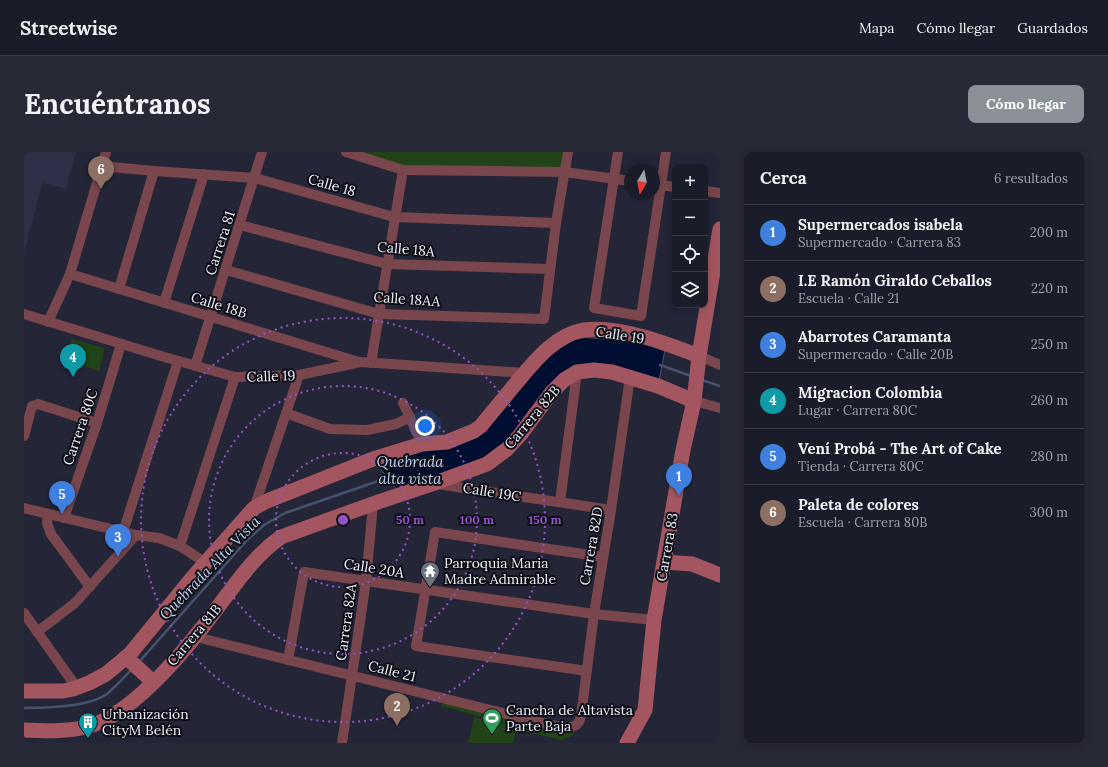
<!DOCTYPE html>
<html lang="es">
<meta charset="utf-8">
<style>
body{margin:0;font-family:Lora,serif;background:#282936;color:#f1f3f6}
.controls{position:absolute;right:12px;top:12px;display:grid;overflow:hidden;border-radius:8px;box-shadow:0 2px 10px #0003}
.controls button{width:36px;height:36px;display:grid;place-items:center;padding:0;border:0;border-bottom:1px solid #393a47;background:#1b1c2a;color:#f1f3f6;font:20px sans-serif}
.compass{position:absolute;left:600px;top:12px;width:36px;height:36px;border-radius:50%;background:#1b1c2a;box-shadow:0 2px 10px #0003;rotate:190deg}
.you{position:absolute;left:401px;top:274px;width:14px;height:14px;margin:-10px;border:3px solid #fff;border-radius:50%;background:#1a73e8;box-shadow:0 0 0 6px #1a73e833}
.badge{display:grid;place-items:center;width:26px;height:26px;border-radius:50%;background:#8c9099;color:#fff;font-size:13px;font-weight:700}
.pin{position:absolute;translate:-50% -33px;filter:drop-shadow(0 1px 2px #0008)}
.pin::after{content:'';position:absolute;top:21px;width:14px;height:12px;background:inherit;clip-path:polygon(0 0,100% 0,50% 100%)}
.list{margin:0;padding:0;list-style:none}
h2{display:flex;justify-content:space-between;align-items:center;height:52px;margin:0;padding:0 16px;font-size:17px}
h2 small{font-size:13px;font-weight:400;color:#a0a1a8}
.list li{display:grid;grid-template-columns:26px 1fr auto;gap:12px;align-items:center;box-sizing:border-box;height:56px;padding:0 16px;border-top:1px solid #393a47}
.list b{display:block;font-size:15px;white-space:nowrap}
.list p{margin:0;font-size:13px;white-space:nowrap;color:#a0a1a8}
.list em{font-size:13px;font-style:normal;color:#a0a1a8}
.icon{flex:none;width:22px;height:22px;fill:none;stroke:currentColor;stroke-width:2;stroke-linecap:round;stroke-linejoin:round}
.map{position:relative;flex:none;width:696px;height:591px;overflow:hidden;border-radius:8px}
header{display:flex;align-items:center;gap:24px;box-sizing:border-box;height:56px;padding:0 20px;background:#1b1c2a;border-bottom:1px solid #393a47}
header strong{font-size:19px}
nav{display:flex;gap:22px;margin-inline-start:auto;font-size:14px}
.intro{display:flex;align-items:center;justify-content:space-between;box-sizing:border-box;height:96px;padding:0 24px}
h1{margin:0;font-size:28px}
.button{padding:10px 18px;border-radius:8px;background:#8c9099;color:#fff;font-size:14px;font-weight:700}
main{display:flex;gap:24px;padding:0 24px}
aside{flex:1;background:#1b1c2a;border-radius:8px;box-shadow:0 2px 10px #0003}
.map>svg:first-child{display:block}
.built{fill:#2e3048}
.green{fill:#224218}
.water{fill:#000f31;stroke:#47526e}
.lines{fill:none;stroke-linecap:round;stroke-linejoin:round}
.stream{stroke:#47526e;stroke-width:2.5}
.street{stroke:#78464c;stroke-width:10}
.secondary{stroke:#a45660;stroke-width:15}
.ring{fill:none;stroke:#9253cb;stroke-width:2;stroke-dasharray:2 4}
.labels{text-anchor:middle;stroke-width:4;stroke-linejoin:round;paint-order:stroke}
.street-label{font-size:14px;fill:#edeefb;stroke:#0f0f17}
.poi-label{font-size:14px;fill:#edeefb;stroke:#0f0f17;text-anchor:start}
.water-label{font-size:15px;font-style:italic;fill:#bcd1f0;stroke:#0f0f17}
.centre{fill:#9253cb;stroke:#0f0f17;stroke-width:2}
.ring-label{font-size:12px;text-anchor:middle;font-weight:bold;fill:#9253cb;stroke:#0f0f17;stroke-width:4;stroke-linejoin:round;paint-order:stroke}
</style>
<header>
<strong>Streetwise</strong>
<nav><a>Mapa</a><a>Cómo llegar</a><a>Guardados</a></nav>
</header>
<div class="intro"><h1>Encuéntranos</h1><a class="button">Cómo llegar</a></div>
<main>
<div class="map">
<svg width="696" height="591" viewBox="0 0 696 591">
<rect width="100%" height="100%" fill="#242638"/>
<path class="built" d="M0,0H52L42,36L18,31L0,102Z"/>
<g class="green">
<path d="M322,0H544L541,20L379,18Z"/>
<path d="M48,187L81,196L75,219L41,208Z"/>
<path d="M418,551L550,578L549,583L537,589L530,586L496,579V576L493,575L489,591H444L450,565L489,574L418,554Z"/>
</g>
<path class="water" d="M543,184L642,192L634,234L560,219L528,240L483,297L379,346L349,307L423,290L463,266Z"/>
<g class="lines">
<g class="stream">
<path d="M636,213L667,224"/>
<path d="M678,228L696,234"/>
<path d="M115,510L223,388L240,373L261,361L366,325"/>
<path d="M0,556C22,556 65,555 83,542C91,535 100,526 107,518"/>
</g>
<g class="street">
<path d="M322,0L379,18L541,20L606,29"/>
<path d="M594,0L570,156L617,164L642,0"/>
<path d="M77,14L130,19L231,26L370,65L532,71"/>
<path d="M630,32L651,35"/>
<path d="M681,39L696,41"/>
<path d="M216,73L363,112L526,117"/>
<path d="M202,118L355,162L520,167L532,71L544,0"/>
<path d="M46,122L335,210"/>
<path d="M95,137L130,19"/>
<path d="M140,151L180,22"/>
<path d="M0,162L137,204L211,225L275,223L337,210L501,221"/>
<path d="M24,170L46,122L82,0"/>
<path d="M675,204L696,213"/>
<path d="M347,211L379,18"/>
<path d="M171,214L238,0"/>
<path d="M670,249L696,256"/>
<path d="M379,251L398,292"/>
<path d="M262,261L306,277L343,278L372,272L386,265"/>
<path d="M0,284L8,254L14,252L73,271"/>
<path d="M413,332L587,358"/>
<path d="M536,350L553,220"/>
<path d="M0,356L112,383L135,386L156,394L182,411"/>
<path d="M230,356L275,223"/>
<path d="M24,362L23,371L27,382L66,435"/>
<path d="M40,366L73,271L97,192"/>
<path d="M99,380L154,209"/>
<path d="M156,394L211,225"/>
<path d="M0,461L53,536"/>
<path d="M13,480L51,451L112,383"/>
<path d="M172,485L527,573C539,575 554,580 557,564L570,462L587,358L606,225"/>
<path d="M264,508L280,420L570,462L630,468"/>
<path d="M563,519L392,494L411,380L579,405"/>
<path d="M318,591L342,429L349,352"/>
</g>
<g class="secondary">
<path d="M641,410L668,412L696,423"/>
<path d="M102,505L129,530"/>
<path d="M0,539H39L49,537L65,531L82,522L106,502L169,425L230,356L243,349L349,307L398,292L423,290L450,279L457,274C467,261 478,249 488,236C507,214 529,183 560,178C594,173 644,192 675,204"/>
<path d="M0,578C22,579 48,580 69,573C114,557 166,493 194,455C213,430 231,403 257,385L357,349L411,331L463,312L483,297L496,283L528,240L540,228L553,220L570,218L588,220L634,234L670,249"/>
<path d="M603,591L621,558L630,468L659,298L670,249L675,204L696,77"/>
</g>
</g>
<g class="ring">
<circle cx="319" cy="368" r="67"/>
<circle cx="319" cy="368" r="134"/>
<circle cx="319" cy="368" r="202"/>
</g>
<defs>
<symbol id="temple-pin" viewBox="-11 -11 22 30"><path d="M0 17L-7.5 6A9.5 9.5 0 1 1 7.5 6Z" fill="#6b7280" stroke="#0f0f17"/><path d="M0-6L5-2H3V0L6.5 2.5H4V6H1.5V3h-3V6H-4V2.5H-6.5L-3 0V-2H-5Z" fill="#fff"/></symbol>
<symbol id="stadium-pin" viewBox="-11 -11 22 30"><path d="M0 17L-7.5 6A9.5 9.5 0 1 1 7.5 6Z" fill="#2e9e5b" stroke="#0f0f17"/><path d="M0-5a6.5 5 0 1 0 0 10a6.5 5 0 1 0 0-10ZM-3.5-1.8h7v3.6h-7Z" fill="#fff"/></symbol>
<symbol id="building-pin" viewBox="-11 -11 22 30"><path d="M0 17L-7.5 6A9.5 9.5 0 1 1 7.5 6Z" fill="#0f9aa8" stroke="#0f0f17"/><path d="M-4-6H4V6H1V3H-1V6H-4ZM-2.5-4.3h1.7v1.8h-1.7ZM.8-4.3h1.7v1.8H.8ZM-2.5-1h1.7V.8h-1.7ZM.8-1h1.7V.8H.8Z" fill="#fff"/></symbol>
</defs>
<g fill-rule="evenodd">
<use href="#temple-pin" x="395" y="408" width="22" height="30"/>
<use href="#stadium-pin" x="457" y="555" width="22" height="30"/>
<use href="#building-pin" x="53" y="559" width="22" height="30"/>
</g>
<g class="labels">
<g class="street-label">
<text transform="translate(308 33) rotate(16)" y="5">Calle 18</text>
<text transform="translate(196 91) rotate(-72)" y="5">Carrera 81</text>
<text transform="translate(382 97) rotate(5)" y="5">Calle 18A</text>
<text transform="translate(383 147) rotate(4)" y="5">Calle 18AA</text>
<text transform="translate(195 153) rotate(17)" y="5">Calle 18B</text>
<text transform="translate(596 183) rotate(9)" y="5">Calle 19</text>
<text transform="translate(247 224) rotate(-2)" y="5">Calle 19</text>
<text transform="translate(508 265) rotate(-50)" y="5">Carrera 82B</text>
<text transform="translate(56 275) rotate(-71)" y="5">Carrera 80C</text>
<text transform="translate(468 340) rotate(9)" y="5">Calle 19C</text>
<text transform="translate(567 394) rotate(-80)" y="5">Carrera 82D</text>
<text transform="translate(643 395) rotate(-80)" y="5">Carrera 83</text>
<text transform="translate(350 416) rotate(9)" y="5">Calle 20A</text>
<text transform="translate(322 470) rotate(-82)" y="5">Carrera 82A</text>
<text transform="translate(170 483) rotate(-50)" y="5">Carrera 81B</text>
<text transform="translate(368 519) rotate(14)" y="5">Calle 21</text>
</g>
<g class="poi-label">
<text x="420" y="416">Parroquia Maria<tspan x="420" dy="16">Madre Admirable</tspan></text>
<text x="482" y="563">Cancha de Altavista<tspan x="482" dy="16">Parte Baja</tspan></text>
<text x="78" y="567">Urbanización<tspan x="78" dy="16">CityM Belén</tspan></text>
</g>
<g class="water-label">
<text x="386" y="315">Quebrada<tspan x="386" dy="17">alta vista</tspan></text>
<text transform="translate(186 416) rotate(-46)" y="5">Quebrada Alta Vista</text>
</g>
</g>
<circle cx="319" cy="368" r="6" class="centre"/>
<g class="ring-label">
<text x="386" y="372">50 m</text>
<text x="453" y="372">100 m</text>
<text x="521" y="372">150 m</text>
</g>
</svg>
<div class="controls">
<button>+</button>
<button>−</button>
<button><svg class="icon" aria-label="locate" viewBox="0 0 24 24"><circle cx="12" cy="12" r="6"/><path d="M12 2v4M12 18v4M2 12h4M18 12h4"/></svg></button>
<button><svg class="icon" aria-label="layers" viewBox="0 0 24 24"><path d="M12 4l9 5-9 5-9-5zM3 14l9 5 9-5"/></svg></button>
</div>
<svg class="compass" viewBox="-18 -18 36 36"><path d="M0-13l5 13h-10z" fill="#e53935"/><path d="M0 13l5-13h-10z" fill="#a0a1a8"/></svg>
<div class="you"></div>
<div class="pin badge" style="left:655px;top:344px;background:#3f7fe0">1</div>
<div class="pin badge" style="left:373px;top:574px;background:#8d6e63">2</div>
<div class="pin badge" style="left:94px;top:405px;background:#3f7fe0">3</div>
<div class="pin badge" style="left:49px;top:225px;background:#0f9aa8">4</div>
<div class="pin badge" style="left:38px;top:362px;background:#3f7fe0">5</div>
<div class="pin badge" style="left:77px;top:37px;background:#8d6e63">6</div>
</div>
<aside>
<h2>Cerca<small>6 resultados</small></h2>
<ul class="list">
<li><span class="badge" style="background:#3f7fe0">1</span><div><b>Supermercados isabela</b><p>Supermercado · Carrera 83</p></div><em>200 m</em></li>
<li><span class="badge" style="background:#8d6e63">2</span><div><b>I.E Ramón Giraldo Ceballos</b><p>Escuela · Calle 21</p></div><em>220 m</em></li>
<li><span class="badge" style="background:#3f7fe0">3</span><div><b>Abarrotes Caramanta</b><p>Supermercado · Calle 20B</p></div><em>250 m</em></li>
<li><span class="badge" style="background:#0f9aa8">4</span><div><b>Migracion Colombia</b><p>Lugar · Carrera 80C</p></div><em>260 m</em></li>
<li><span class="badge" style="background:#3f7fe0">5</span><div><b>Vení Probá - The Art of Cake</b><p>Tienda · Carrera 80C</p></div><em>280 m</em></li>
<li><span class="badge" style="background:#8d6e63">6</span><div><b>Paleta de colores</b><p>Escuela · Carrera 80B</p></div><em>300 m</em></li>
</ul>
</aside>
</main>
